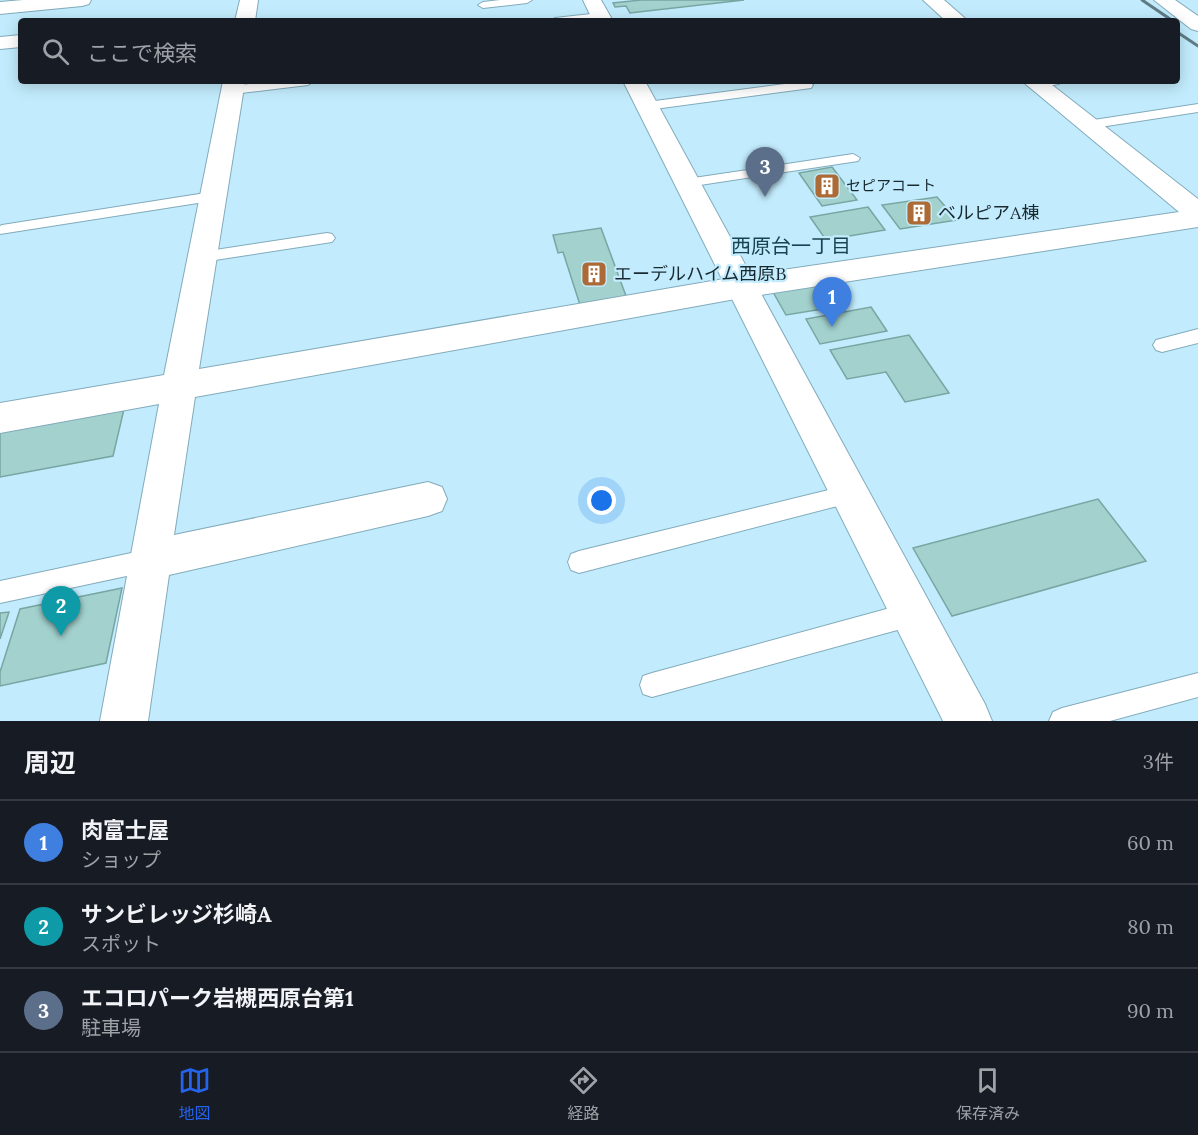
<!DOCTYPE html>
<html lang="ja">
<meta charset="utf-8">
<style>
body{margin:0;font-family:Lora,"Noto Sans JP",serif;background:#20242c;color:#f1f3f6}
.you{position:absolute;left:602px;top:501px;width:21px;height:21px;margin:-15px;border:4px solid #fff;border-radius:50%;background:#1a73e8;box-shadow:0 0 0 9px #1a73e833}
.badge{display:grid;place-items:center;width:39px;height:39px;border-radius:50%;background:#2563eb;color:#fff;font-size:20px;font-weight:700}
.pin{position:absolute;translate:-50% -50px;filter:drop-shadow(0 2px 3px #0008)}
.pin::after{content:'';position:absolute;top:32px;width:21px;height:18px;background:inherit;clip-path:polygon(0 0,100% 0,50% 100%)}
.list{margin:0;padding:0;list-style:none}
h2{display:flex;justify-content:space-between;align-items:center;height:78px;margin:0;padding:0 24px;font-size:26px}
h2 small{font-size:20px;font-weight:400;color:#9ea1a6}
.list li{display:grid;grid-template-columns:39px 1fr auto;gap:18px;align-items:center;box-sizing:border-box;height:84px;padding:0 24px;border-top:2px solid #363941}
.list b{display:block;font-size:22px;white-space:nowrap}
.list p{margin:0;font-size:20px;white-space:nowrap;color:#9ea1a6}
.list em{font-size:20px;font-style:normal;color:#9ea1a6}
.icon{flex:none;width:33px;height:33px;fill:none;stroke:currentColor;stroke-width:2;stroke-linecap:round;stroke-linejoin:round}
.map{position:relative;flex:none;width:1198px;height:721px;overflow:hidden}
.search{position:absolute;background:#171b24;box-shadow:0 3px 15px #0003;left:18px;right:18px;top:18px;height:66px;display:flex;align-items:center;gap:15px;box-sizing:border-box;padding:0 21px;border-radius:6px;color:#9ea1a6;font-size:22px}
.sheet{height:330px;background:#171b24}
nav{display:flex;justify-content:space-around;align-items:center;box-sizing:border-box;height:84px;border-top:2px solid #363941;background:#171b24;font-size:16px;color:#9ea1a6}
nav a{display:grid;justify-items:center;gap:3px}
nav .on{color:#2563eb}
.map>svg:first-child{display:block}
.building{fill:#a2d1ce;stroke:#78a6a3;stroke-width:1.5}
.lines{fill:none;stroke-linecap:round;stroke-linejoin:round}
.service-casing{stroke:#82abbb;stroke-width:2}
.minor-casing{stroke:#82abbb;stroke-width:2}
.tertiary-casing{stroke:#82abbb;stroke-width:2}
.service{fill:#fff;fill-rule:evenodd}
.minor{fill:#fff;fill-rule:evenodd}
.tertiary{fill:#fff;fill-rule:evenodd}
.rail{stroke:#607b86;stroke-width:3}
.labels{text-anchor:middle;stroke-width:4.5;stroke-linejoin:round;paint-order:stroke}
.far-poi-label{font-size:15px;fill:#192930;stroke:#c2ecfd;text-anchor:start}
.poi-label{font-size:18px;fill:#192930;stroke:#c2ecfd;text-anchor:start}
.neighbourhood-label{font-size:20px;fill:#1b4250;stroke:#c2ecfd}
</style>
<div class="map">
<svg width="1198" height="721" viewBox="0 0 1198 721">
<rect width="100%" height="100%" fill="#c2ecfd"/>
<g class="building">
<path d="M641,0H744L630,13L626,6L615,7L613,3Z"/>
<path d="M832,167L857,200L822,206L799,173Z"/>
<path d="M937,197L957,220L900,229L882,205Z"/>
<path d="M868,207L885,230L826,240L810,217Z"/>
<path d="M601,228L626,296L580,305L563,252L558,253L553,235Z"/>
<path d="M821,283L835,307L786,315L773,292Z"/>
<path d="M871,307L887,331L820,344L806,319Z"/>
<path d="M909,335L949,393L905,402L886,372L847,379L830,350Z"/>
<path d="M124,409L113,456L0,477V431Z"/>
<path d="M1098,499L1146,561L952,616L913,548Z"/>
<path d="M122,588L106,663L0,686V672L20,609Z"/>
<path d="M9,612L0,639V613Z"/>
</g>
<g class="lines">
<defs>
<g id="service">
<path d="M500,0H532L527,3L483,8L478,5L483,2Z"/>
<path d="M600,13L604,14V18L550,21L555,18Z"/>
<path d="M277,81H314L308,85L232,94L226,90L232,86Z"/>
<path d="M807,81L813,85L811,88L647,110L641,106L647,102Z"/>
<path d="M1033,81H1061L1059,84L1036,88L1030,84Z"/>
<path d="M1198,104V112L1087,129L1081,125L1087,121Z"/>
<path d="M853,154L860,158L858,161L687,187L680,183L687,179Z"/>
<path d="M212,192L219,197L217,200L0,234V226L2,225Z"/>
<path d="M327,233L332,234L335,238L332,242L202,262L196,261L194,257L196,253L202,252Z"/>
<path d="M1198,329V343L1162,352L1156,350L1153,345L1156,340Z"/>
<path d="M849,485L856,487L859,494L856,501L849,503L579,573L571,570L568,562L571,554L579,551Z"/>
<path d="M150,549L158,552L161,560L158,568L150,571L0,603V581Z"/>
<path d="M912,602L920,606L924,614L920,622L912,626L652,697L643,694L640,685L643,676L652,673Z"/>
<path d="M1198,673V697L1110,721H1049L1053,712L1062,708Z"/>
</g>
<g id="minor">
<path d="M23,0H91L89,4L82,6L0,14V2Z"/>
<path d="M240,0H258L255,21H235Z"/>
<path d="M923,0H944L968,21H946Z"/>
<path d="M1154,0H1175L1198,16V31L1191,29Z"/>
<path d="M21,35V47L0,49V37Z"/>
<path d="M223,81H245L199,369L741,276L1179,212L1022,81H1047L1198,199V227L741,298L195,397L174,535L428,482L442,487L447,499L442,511L428,516L169,575L148,721H100L159,404L0,433V403L164,375Z"/>
</g>
<g id="tertiary">
<path d="M583,0H601L613,21H593Z"/>
<path d="M623,81H645L985,704L992,721H943Z"/>
</g>
</defs>
<use href="#service" class="service-casing"/>
<use href="#minor" class="minor-casing"/>
<use href="#tertiary" class="tertiary-casing"/>
<use href="#service" class="service"/>
<use href="#minor" class="minor"/>
<use href="#tertiary" class="tertiary"/>
<g class="rail">
<path d="M1142,0L1173,21"/>
<path d="M1177,32L1198,46"/>
</g>
</g>
<defs>
<symbol id="building-square" viewBox="-11 -11 22 22"><rect x="-9" y="-9" width="18" height="18" rx="4" fill="#ac6b36" stroke="#c2ecfd"/><path d="M-4-6H4V6H1V3H-1V6H-4ZM-2.5-4.3h1.7v1.8h-1.7ZM.8-4.3h1.7v1.8H.8ZM-2.5-1h1.7V.8h-1.7ZM.8-1h1.7V.8H.8Z" fill="#fff"/></symbol>
</defs>
<g fill-rule="evenodd">
<use href="#building-square" x="812" y="171" width="30" height="30"/>
<use href="#building-square" x="904" y="198" width="30" height="30"/>
<use href="#building-square" x="579" y="259" width="30" height="30"/>
</g>
<g class="labels">
<g class="far-poi-label">
<text x="846" y="191">セピアコート</text>
</g>
<g class="poi-label">
<text x="938" y="219">ベルピアA棟</text>
<text x="614" y="280">エーデルハイム西原B</text>
</g>
<g class="neighbourhood-label">
<text x="791" y="253">西原台一丁目</text>
</g>
</g>
</svg>
<div class="you"></div>
<div class="pin badge" style="left:832px;top:327px;background:#3f7fe0">1</div>
<div class="pin badge" style="left:61px;top:636px;background:#0f9aa8">2</div>
<div class="pin badge" style="left:765px;top:197px;background:#5c6f8a">3</div>
<div class="search"><svg class="icon" aria-label="search" viewBox="0 0 24 24"><circle cx="10" cy="10" r="6"/><path d="M15 15l6 6"/></svg>ここで検索</div>
</div>
<section class="sheet">
<h2>周辺<small>3件</small></h2>
<ul class="list">
<li><span class="badge" style="background:#3f7fe0">1</span><div><b>肉富士屋</b><p>ショップ</p></div><em>60 m</em></li>
<li><span class="badge" style="background:#0f9aa8">2</span><div><b>サンビレッジ杉崎A</b><p>スポット</p></div><em>80 m</em></li>
<li><span class="badge" style="background:#5c6f8a">3</span><div><b>エコロパーク岩槻西原台第1</b><p>駐車場</p></div><em>90 m</em></li>
</ul>
</section>
<nav>
<a class="on"><svg class="icon" aria-label="map" viewBox="0 0 24 24"><path d="M3 6l6-2 6 2 6-2v14l-6 2-6-2-6 2zM9 4v14M15 6v14"/></svg>地図</a>
<a><svg class="icon" aria-label="directions" viewBox="0 0 24 24"><path d="M12 3l9 9-9 9-9-9zM9 14v-3h6M13 9l2 2-2 2"/></svg>経路</a>
<a><svg class="icon" aria-label="saved" viewBox="0 0 24 24"><path d="M7 4h10v16l-5-4-5 4z"/></svg>保存済み</a>
</nav>
